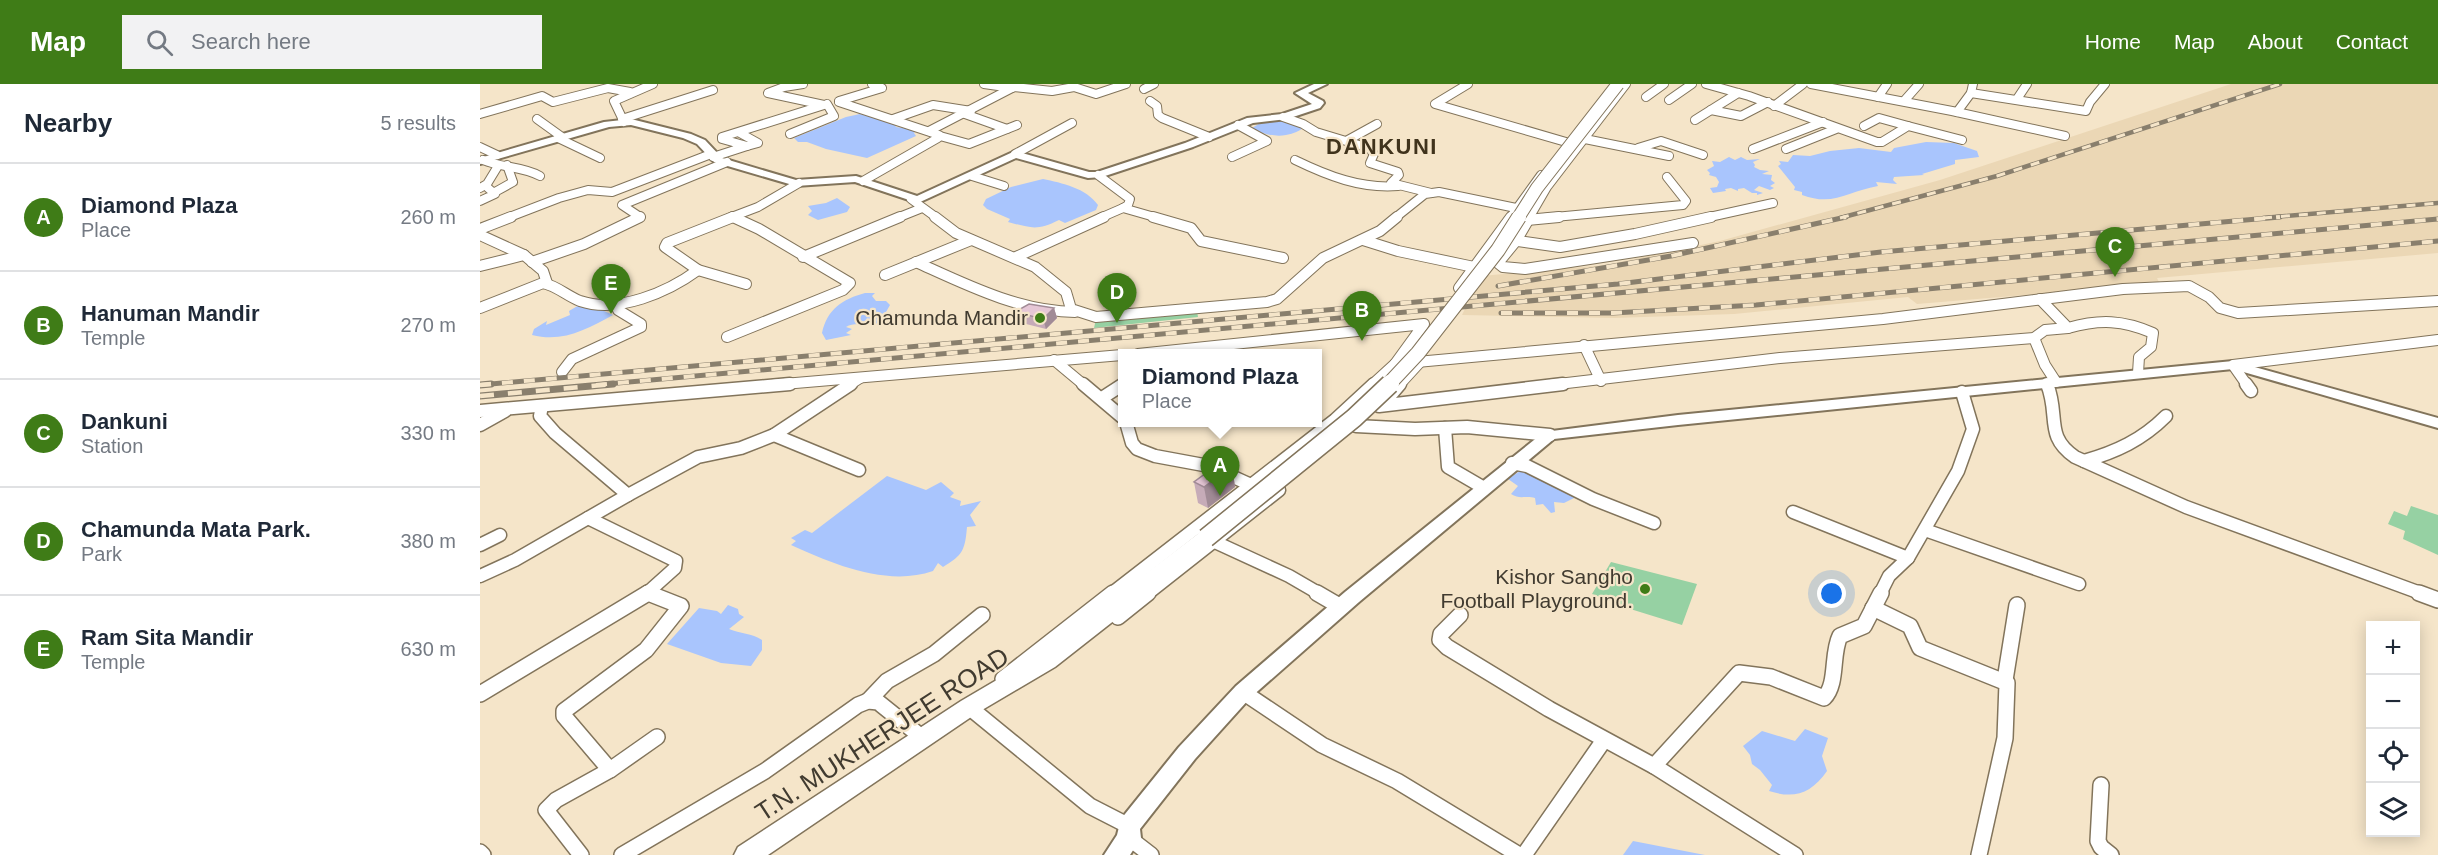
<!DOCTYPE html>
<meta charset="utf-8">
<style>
body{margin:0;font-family:Arial,sans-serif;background:#f2f2f3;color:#1f2937}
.controls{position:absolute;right:18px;bottom:18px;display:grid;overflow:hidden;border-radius:0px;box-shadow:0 3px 15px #0003}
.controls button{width:54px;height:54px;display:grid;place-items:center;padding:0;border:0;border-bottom:2px solid #e0e1e3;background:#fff;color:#1f2937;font:30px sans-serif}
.you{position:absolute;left:1352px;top:510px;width:21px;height:21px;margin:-15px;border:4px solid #fff;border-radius:50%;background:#1a73e8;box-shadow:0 0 0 9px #1a73e833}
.badge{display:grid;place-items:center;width:39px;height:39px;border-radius:50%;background:#3f7c17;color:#fff;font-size:20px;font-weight:700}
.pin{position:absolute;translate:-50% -50px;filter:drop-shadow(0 2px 3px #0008)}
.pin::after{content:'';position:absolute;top:32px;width:21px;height:18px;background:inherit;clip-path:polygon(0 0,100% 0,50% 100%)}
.popup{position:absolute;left:638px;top:265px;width:204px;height:78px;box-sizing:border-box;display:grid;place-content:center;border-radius:0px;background:#fff;filter:drop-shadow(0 2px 4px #0005);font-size:20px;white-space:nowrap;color:#747a83}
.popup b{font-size:22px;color:#1f2937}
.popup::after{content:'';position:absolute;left:50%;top:100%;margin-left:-12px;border:12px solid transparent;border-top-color:#fff}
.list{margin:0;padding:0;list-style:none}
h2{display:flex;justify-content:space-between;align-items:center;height:78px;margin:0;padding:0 24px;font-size:26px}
h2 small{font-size:20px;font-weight:400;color:#747a83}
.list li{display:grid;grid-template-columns:39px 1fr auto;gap:18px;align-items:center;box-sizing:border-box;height:108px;padding:0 24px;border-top:2px solid #e0e1e3}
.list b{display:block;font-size:22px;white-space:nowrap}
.list p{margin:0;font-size:20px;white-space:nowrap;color:#747a83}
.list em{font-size:20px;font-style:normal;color:#747a83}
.icon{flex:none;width:33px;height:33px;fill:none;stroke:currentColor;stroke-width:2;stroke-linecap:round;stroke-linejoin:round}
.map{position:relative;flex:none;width:1958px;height:771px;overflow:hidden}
header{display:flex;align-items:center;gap:36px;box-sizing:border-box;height:84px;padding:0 30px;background:#3f7c17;color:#fff}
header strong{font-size:28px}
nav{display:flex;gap:33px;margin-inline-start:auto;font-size:21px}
.search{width:420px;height:54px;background:#f2f2f3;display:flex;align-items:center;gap:15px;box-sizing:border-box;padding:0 21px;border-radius:0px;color:#747a83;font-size:22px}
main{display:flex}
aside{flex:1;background:#fff}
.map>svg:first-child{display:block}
.built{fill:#ebd7b5}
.green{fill:#96d1a3}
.water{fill:#a9c5fd}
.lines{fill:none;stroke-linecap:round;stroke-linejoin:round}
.minor-far3-casing{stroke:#82745b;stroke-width:10}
.minor-far2-casing{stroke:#82745b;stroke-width:12}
.minor-far1-casing{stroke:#82745b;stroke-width:15}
.minor-casing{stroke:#82745b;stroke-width:18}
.tertiary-casing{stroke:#82745b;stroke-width:4}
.secondary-casing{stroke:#82745b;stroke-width:3}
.minor-far3{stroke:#fff;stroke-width:8}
.minor-far2{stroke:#fff;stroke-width:10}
.minor-far1{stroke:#fff;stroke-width:12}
.minor{stroke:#fff;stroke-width:15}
.tertiary{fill:#fff;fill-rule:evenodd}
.secondary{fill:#fff;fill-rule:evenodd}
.rail-far2-casing{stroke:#897f6d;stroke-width:4.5}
.rail-far1-casing{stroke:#897f6d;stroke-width:5}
.rail-casing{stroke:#897f6d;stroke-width:7}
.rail-far2{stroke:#f5e5c9;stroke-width:3;stroke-dasharray:9;stroke-linecap:butt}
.rail-far1{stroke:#f5e5c9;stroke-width:4;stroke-dasharray:11;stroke-linecap:butt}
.rail{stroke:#f5e5c9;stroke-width:4.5;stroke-dasharray:14;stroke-linecap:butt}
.secondary-bridge-far2-casing{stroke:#82745b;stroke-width:14;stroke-linecap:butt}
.secondary-bridge-far1-casing{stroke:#82745b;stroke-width:16;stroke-linecap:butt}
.secondary-bridge-casing{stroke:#82745b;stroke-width:21;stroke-linecap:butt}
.secondary-bridge-far2{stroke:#fff;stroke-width:12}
.secondary-bridge-far1{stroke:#fff;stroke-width:14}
.secondary-bridge{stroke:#fff;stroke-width:18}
.wall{fill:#c6abb8}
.shaded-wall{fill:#a18b96}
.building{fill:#e6c7d6;stroke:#a18b96;stroke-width:1.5}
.poi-dot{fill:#3f7c17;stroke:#f5e5c9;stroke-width:2}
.labels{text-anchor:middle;stroke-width:4.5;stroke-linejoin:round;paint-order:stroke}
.poi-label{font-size:21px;fill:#413b30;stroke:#f5e5c9;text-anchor:end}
.far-district-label{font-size:22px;font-weight:bold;letter-spacing:1.5px;fill:#40331c;stroke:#f5e5c9}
.near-street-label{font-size:26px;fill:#413b30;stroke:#f5e5c9}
</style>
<header>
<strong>Map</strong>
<div class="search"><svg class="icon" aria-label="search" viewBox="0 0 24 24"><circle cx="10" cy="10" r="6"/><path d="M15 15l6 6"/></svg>Search here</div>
<nav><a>Home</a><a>Map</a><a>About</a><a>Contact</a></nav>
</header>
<main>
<aside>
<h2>Nearby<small>5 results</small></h2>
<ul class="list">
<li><span class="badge">A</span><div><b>Diamond Plaza</b><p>Place</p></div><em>260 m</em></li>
<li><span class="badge">B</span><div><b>Hanuman Mandir</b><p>Temple</p></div><em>270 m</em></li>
<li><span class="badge">C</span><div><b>Dankuni</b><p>Station</p></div><em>330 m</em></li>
<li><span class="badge">D</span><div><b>Chamunda Mata Park.</b><p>Park</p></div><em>380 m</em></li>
<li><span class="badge">E</span><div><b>Ram Sita Mandir</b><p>Temple</p></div><em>630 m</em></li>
</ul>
</aside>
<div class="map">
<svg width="1958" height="771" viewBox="0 0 1958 771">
<rect width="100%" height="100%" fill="#f5e5c9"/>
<path class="built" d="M1751,0H1958V169L1677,194L1680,200L1437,220L1428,213L1254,230L1134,234L982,231L1001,192L1125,181L1240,157L1460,96Z"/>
<g class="green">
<path d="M717,227L718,233L614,244L616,235Z"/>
<path d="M1931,422L1958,431V471L1923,455L1925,447L1908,440L1914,427L1927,432Z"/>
<path d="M1131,478L1217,500L1202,541L1131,519V517L1112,510Z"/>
</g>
<g class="water">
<path d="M380,30L414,39L416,43L436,46L434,49L436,52L387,74L346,65L327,58H318L314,54L366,33Z"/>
<path d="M787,35L826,42C810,55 789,54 772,44Z"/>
<path d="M1446,58L1474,59L1497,67L1499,73L1475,76V80L1442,90L1444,91L1414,93L1413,96L1417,100L1396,98L1398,102C1368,107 1354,123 1322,111V108L1314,106L1315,103L1298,82L1301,80L1299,77L1308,78L1313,71L1330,72L1350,67L1379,64L1411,68L1414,64Z"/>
<path d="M1249,73L1255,76L1261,73L1267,76L1280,75L1273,78L1275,81L1274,83L1280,86L1289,87L1282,90L1292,91L1291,96L1295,99L1290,102L1294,104L1290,106L1279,102L1274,106L1283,109L1277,111V109H1272L1264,104L1258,105V107L1251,104L1245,105L1246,107L1233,109L1230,104L1237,103L1239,98L1236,93L1229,91L1230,89L1227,86L1234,82L1232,77L1240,78Z"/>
<path d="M563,95C582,99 606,104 618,121L616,126L585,139L579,136C557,147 551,144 528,138L530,135L507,125L503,121L506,115L531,103Z"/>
<path d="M357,114L370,123L367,128L338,136L328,131L332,127L328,122L346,119Z"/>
<path d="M385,209H395L392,212L396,217H406L410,221L406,228L396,236L400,238C389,244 376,237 366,243L372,245L366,249L371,251L346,256L342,249C347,225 363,215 385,209Z"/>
<path d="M101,220L115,223L133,231C107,245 83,259 52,251L54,245L67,237L66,241L90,231L89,227Z"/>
<path d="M1043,385L1096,413L1084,419L1074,418L1075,428L1071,429L1063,420L1056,421L1055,414C1046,411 1040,416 1031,410L1038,402L1028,395Z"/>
<path d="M407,392L446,406L461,398L474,409L470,413L481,417L480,422L501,417L490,431L496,442L487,443C485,466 483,471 463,483L458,479L453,487C407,503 353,480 311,461L316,457L311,454L325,446L332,449Z"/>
<path d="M248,521L258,525L259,530L264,533L249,545C260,550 272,549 282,556V566L271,582L241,579L187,560L219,524L237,527L241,530Z"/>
<path d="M1325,645L1348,654L1342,672L1347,687C1331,710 1314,715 1289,707L1292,701L1280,686L1272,680L1270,671L1263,662L1282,647L1315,657Z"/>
<path d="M1153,757L1225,771H1143Z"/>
</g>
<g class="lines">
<defs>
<g id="minor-far3">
<path d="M504,0L532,4"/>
<path d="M988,0L955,20L1086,58"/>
<path d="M1226,0L1269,12L1397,58H1402L1428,42L1482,56"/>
<path d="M1331,0L1472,27L1585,52"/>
<path d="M664,5L674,0"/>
<path d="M1491,9L1606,27L1610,18L1625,0"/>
<path d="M1166,13L1184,0"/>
<path d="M1398,13L1407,0"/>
<path d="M1537,15L1547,0"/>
<path d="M1189,16L1212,0"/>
<path d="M359,17L402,4L392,0"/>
<path d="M670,17L677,22L678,31L682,34L729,53"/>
<path d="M1424,17L1439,0"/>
<path d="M359,18L459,51L458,54L383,97"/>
<path d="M1294,22L1323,0"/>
<path d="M1231,26L1261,32L1288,18"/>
<path d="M1477,28L1491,9L1493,0"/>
<path d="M0,30L62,12L73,18L128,4L150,8"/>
<path d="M485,30L527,45"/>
<path d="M803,33L823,40L836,48L889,64L894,70L890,79L918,88L919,91L911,99L951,109"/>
<path d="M57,35L82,53"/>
<path d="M142,35L233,6"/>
<path d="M413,35L453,21L491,27"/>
<path d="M1215,36L1258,9"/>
<path d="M144,38L134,17L173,0"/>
<path d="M1384,42L1399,34L1428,42"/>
<path d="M449,47L534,3L572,7L594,3L616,10L646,0"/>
<path d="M260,49L278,59L267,62"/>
<path d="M310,50L354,32L347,20"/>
<path d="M460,52L489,60L537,41"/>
<path d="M78,54L120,74"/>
<path d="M1105,55L1189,72"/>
<path d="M868,56L897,40"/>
<path d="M0,63L17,71"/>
<path d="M1158,64L1181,57L1223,71"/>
<path d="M1273,65L1343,38"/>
<path d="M1306,65L1356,45"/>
<path d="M535,70L592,39"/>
<path d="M233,73L267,62L242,55V53L344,21L288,9L304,3L323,0"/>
<path d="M752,73L787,57L758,41"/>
<path d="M3,76C22,84 42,82 60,92"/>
<path d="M815,76C848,92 881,105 918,102"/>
<path d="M618,91L650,115L648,121L643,124"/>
<path d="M492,92L524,102"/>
<path d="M0,104L7,100L18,82"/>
<path d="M15,108L33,98L27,81"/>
<path d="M431,115L457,134"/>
<path d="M0,117L15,110L8,104"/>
<path d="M253,133L256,134"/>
<path d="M27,134L79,114L108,106L132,108L231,70"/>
<path d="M159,134L160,133L142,121L247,78"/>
<path d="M249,134L278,123L319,99"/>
<path d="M417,134L442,124"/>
<path d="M620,134L643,124L678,134"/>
<path d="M915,134L945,110L959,108L1036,124"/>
<path d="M1030,134L1061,91"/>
<path d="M1049,134L1067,103L1146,0"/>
<path d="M1064,134L1203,121L1206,117L1187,93"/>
<path d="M1225,134L1293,119"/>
</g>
<g id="minor-far2">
<path d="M455,133L476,149L555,183L586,208L591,225L616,233L787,218L797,215L843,174L900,147L917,133"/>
<path d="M673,133L711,144L721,157L803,174"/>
<path d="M1050,133L1036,157L1018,179L1023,183L1045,185L1213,159"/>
<path d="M1047,136L1079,133"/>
<path d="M0,145L31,133"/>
<path d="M0,151L44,171"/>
<path d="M883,156L918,167L994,183"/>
<path d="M1031,156L1080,163L1155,150L1231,133"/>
<path d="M323,173L420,133"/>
<path d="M536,173L624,133"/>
<path d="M52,178L104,160L160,133"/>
<path d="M436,178C487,201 538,227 595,228"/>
<path d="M0,182L44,171L63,187L67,199"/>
<path d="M218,186L266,200"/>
<path d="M405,191L491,156"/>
<path d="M979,204L1031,133"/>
<path d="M1560,215L1588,244C1620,235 1643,236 1673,249L1671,263L1659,273L1658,289"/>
<path d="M0,224L63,199C77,202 87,212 100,217C138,230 188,208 218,186L185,163L187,159L253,133"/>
<path d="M247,253L363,206L370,199L279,145L253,133"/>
<path d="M1554,254L1565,281L1576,298"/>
<path d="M1104,261L1121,297"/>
<path d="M658,270L944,240L915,280"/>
<path d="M574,276L604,301"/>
<path d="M82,288L92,275L161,243V240L138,226L136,221"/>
<path d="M292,301L642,271"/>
<path d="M369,301L380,294"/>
<path d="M892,301L915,280L1403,235L1643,205L1709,202L1729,213L1740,224L1758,229L1958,217"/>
<path d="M919,301L941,277"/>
<path d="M1070,301L1300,274L1554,254L1565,246L1588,244"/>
<path d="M1767,301L1753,281L1958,256"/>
</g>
<g id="minor-far1">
<path d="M603,300L642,333"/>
<path d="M1567,300C1580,332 1564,352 1595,373L1706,423L1943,510"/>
<path d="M1766,300L1771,307"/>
<path d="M622,314L642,301"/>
<path d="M908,314L920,300"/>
<path d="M899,322L1083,300"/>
<path d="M0,327L310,300"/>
<path d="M646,338L652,359L657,365L675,372L729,382L771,401"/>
<path d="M0,341L25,327"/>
<path d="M876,342L935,345L987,343L1070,351"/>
<path d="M965,344L968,383L1004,404"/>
<path d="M294,351L379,386"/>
<path d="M1604,377C1636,368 1662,356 1686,332"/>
<path d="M1032,379L1047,382L1113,415L1174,439"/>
<path d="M148,411L218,373L261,364L294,351L371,300"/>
<path d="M1313,428L1428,474"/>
<path d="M108,434L196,477L195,484L166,510"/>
<path d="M1445,446L1599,500"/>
<path d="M735,458L809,492L840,510"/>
<path d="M0,461L20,451"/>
<path d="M0,492L35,476L148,411L75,349L60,332L62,322"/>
<path d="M168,509L172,510"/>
<path d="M631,510L855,336L894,300"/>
<path d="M667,510L799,406"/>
<path d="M1400,510L1409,492L1428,474L1478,387L1493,345L1482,308"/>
</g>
<g id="minor">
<path d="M837,509L861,523"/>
<path d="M1939,509L1958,516"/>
<path d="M1393,524L1430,542L1440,564L1527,599L1525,654L1499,771"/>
<path d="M980,531L961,550L960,556L967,563L1069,625L1174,682L1259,589L1291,593L1344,614C1358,600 1351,570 1360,552L1384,542L1401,509"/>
<path d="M638,533L668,509"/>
<path d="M523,595L633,509"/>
<path d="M1525,596L1537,521"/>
<path d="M763,608L842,661L917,697L1039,771"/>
<path d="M0,610L168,509"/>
<path d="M388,617L407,597L454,570L502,531"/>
<path d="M489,623L610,722L649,742"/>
<path d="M1174,682L1315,771"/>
<path d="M130,686L84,632V627L166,566L201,522L168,509"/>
<path d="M1621,701L1618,757L1621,763L1631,771"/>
<path d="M649,754L671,771"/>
<path d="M0,768L3,771"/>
<path d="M101,771L66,726L76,716L130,686L177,653"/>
<path d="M142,771L285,687L378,621L388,617L398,618L444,655"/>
<path d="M1044,771L1124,656"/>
</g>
<g id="tertiary">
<path d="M834,0H847L828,9L843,17L844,19L840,24L807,35L773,39L713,63L622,93L608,94L536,74L438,119L375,98L316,102L234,78L217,60L203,54L151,41L129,43L0,80V74L124,38L151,35L211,50L225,56L242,74L316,96L376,92L437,112L535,67L609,88H617L705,59L767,34L802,30L832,20L815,9Z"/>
<path d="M1753,277L1958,334V344L1753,285L1198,341L1074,355L879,518L770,614L715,675L660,745L661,754L650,771H624L637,751L641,735L699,663L756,602L865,508L1064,348L1198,331Z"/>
</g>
<path id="secondary" d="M726,447L733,449L736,454L733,459L575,583L497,629L288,771H254L258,763L481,617L559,571L719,449Z"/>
</defs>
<use href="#minor-far3" class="minor-far3-casing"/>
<use href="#minor-far2" class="minor-far2-casing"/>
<use href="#minor-far1" class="minor-far1-casing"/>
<use href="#minor" class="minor-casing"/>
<use href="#tertiary" class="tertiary-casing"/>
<use href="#secondary" class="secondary-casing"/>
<use href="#minor-far3" class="minor-far3"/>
<use href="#minor-far2" class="minor-far2"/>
<use href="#minor-far1" class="minor-far1"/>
<use href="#minor" class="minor"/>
<use href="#tertiary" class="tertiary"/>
<use href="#secondary" class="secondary"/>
<defs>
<g id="rail-far2">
<path d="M1360,134L1517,92L1800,0"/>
<path d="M1783,134L1958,119"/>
</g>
<g id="rail-far1">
<path d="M1018,202L1191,172L1366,133"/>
<path d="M1021,229H1133L1276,221L1958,157"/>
<path d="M0,301L1138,200L1401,168L1800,133"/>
<path d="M116,301L1958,135"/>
</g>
<g id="rail">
<path d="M0,301L11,300"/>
<path d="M0,312L133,300"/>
</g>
</defs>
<use href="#rail-far2" class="rail-far2-casing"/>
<use href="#rail-far1" class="rail-far1-casing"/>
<use href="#rail" class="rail-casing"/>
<use href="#rail-far2" class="rail-far2"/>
<use href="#rail-far1" class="rail-far1"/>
<use href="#rail" class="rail"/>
<defs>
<path id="secondary-bridge-far2" d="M1038,134L1057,104L1138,0"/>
<path id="secondary-bridge-far1" d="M908,301L938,269L1018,166L1039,133"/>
<path id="secondary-bridge" d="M726,454L874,334L910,300"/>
</defs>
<use href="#secondary-bridge-far2" class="secondary-bridge-far2-casing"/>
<use href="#secondary-bridge-far1" class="secondary-bridge-far1-casing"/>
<use href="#secondary-bridge" class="secondary-bridge-casing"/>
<use href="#secondary-bridge-far2" class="secondary-bridge-far2"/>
<use href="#secondary-bridge-far1" class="secondary-bridge-far1"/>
<use href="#secondary-bridge" class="secondary-bridge"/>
</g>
<g class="wall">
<path d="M574,224L577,234L566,245L538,238L535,228Z"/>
<path d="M752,382L755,403L728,424L718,419L714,398Z"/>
</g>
<g class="shaded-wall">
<path d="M574,224L577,234L566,245L563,235Z"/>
<path d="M752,382L755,403L728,424L724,403Z"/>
</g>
<g class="building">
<path d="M549,220L574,224L563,235L535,228Z"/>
<path d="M741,378L752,382L724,403L714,398Z"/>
</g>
<g class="poi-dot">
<circle cx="560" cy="234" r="6"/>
<circle cx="1165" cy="505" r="6"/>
</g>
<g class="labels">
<g class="poi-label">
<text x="548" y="241">Chamunda Mandir</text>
<text x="1153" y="500">Kishor Sangho<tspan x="1153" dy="24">Football Playground.</tspan></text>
</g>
<g class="far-district-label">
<text x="902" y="70">DANKUNI</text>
</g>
<g class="near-street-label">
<text transform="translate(402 650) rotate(-33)" y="9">T.N. MUKHERJEE ROAD</text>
</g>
</g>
</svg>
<div class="controls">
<button>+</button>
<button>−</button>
<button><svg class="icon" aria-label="locate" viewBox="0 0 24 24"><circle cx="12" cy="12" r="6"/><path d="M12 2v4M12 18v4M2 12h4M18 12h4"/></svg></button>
<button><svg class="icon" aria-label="layers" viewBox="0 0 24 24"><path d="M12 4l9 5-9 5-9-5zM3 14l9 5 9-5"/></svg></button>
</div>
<div class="you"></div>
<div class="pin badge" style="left:740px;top:412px">A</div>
<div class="popup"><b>Diamond Plaza</b>Place</div>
<div class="pin badge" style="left:882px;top:257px">B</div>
<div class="pin badge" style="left:1635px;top:193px">C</div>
<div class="pin badge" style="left:637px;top:239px">D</div>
<div class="pin badge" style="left:131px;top:230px">E</div>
</div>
</main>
